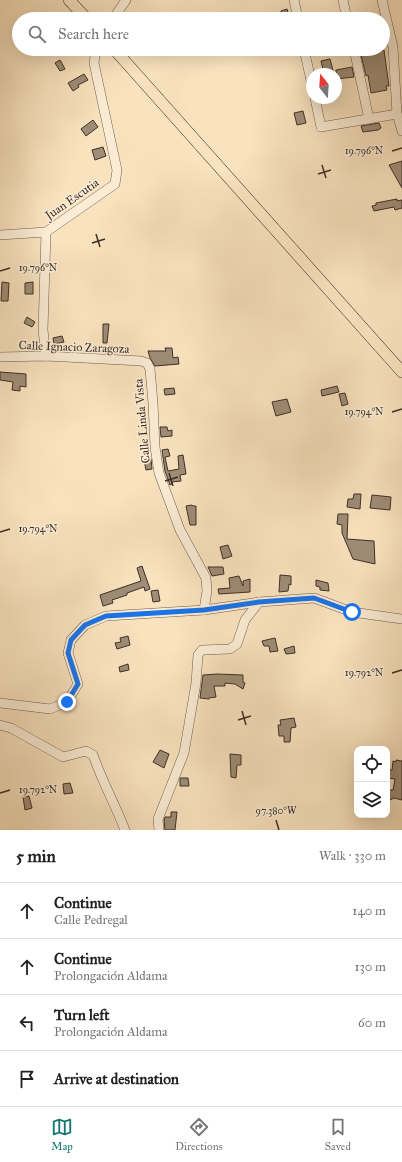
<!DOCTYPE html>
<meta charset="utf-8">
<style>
body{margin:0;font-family:"IM FELL Great Primer",serif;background:#f6f6f6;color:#222}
.controls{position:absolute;right:12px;bottom:12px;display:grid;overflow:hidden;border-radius:8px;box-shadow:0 4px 16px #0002}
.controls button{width:36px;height:36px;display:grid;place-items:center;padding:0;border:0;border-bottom:1px solid #e0e0e0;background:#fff;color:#222;font:20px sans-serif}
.compass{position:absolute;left:306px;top:68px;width:36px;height:36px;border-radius:50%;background:#fff;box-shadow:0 4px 16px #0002;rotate:343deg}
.stop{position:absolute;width:12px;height:12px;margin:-9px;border:3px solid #1a73e8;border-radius:50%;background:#fff}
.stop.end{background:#1a73e8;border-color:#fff;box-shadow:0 1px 4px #0008}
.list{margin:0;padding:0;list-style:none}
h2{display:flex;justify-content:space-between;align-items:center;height:52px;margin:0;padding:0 16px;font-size:17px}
h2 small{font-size:13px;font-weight:400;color:#767676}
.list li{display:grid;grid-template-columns:26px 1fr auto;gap:12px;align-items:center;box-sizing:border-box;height:56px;padding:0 16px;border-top:1px solid #e0e0e0}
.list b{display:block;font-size:15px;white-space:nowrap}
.list p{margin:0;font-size:13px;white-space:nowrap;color:#767676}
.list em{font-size:13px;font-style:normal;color:#767676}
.icon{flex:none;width:22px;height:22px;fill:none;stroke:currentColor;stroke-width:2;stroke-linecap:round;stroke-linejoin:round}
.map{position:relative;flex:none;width:402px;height:830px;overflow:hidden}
.search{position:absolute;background:#fff;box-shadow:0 4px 16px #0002;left:12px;right:12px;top:12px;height:44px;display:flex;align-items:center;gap:10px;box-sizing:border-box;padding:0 14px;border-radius:22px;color:#767676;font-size:15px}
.sheet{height:276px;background:#fff}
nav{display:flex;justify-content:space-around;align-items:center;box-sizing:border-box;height:56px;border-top:1px solid #e0e0e0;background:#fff;font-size:11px;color:#767676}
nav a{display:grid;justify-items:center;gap:2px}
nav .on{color:#0f766e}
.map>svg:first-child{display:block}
.building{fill:#9f8d77;stroke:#3e2f28}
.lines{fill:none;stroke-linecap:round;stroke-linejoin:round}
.minor-casing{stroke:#6d5c4e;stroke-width:10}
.major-casing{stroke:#3e2f28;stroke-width:12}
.minor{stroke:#fbedd5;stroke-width:9}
.major{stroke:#f9e3bf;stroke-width:11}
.route{stroke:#1a73e8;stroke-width:5}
.ticks{fill:none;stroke:#3e2f28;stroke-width:1.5}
.labels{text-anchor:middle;stroke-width:3;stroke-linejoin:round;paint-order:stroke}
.street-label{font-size:12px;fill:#3e2f28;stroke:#fbedd5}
.ticks-label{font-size:10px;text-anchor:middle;fill:#3e2f28;stroke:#fbedd5;stroke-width:3;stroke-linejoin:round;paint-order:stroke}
</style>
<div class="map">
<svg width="402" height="830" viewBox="0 0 402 830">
<rect width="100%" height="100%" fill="#f9e3bf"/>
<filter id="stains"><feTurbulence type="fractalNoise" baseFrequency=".005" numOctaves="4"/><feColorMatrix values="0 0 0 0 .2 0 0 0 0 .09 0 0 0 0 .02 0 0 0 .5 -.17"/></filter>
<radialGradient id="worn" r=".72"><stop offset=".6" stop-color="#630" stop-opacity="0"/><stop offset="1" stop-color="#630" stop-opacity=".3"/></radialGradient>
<g class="building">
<path d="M287,9L290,19H283L281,11Z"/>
<path d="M384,50L389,86H386L387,90L371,93L368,75L366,76L361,55Z"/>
<path d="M330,59L334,74H324L321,61Z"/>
<path d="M60,60L65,69L60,71L55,63Z"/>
<path d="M352,67L354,77L336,79V70Z"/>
<path d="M84,74L88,80L78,85L79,87L73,91L68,83Z"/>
<path d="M303,111L306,123L297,125L294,113Z"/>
<path d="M93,120L98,127L86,136L81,129Z"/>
<path d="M379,123L381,128L378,130L363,132L361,126Z"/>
<path d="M103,147L106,156L95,160L92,150Z"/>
<path d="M402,161V188L389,165Z"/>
<path d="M397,199V201L402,200V208L395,210L394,207L374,211L372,206L376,205V203Z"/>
<path d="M2,282L9,283L8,301H1Z"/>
<path d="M33,282V294H25V283Z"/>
<path d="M27,317L35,322L32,327L24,323Z"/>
<path d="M103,324H109L107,343H103Z"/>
<path d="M62,336L64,342L54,344L53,338Z"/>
<path d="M165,348H172L173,358L178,357L179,364L155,366L150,358L148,351H166Z"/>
<path d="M0,372L26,374V387L20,386V391L12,390L13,382L0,380Z"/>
<path d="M337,386L339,392L322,396L321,390Z"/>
<path d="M174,388L175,394L165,395L164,389Z"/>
<path d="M345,393L348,404L342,406L339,394Z"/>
<path d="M287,399L291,412L276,416L272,402Z"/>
<path d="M160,427H167L168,431L172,430V436L161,437Z"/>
<path d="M168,449L170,456L165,457L168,471L179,469L178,456L183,455L186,474L180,475L181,481L172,482V484L170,485L165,471L162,450Z"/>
<path d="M151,459L152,469L146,470L144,460Z"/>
<path d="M354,494H361L360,509L347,507L348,499H353Z"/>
<path d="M372,495L391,497L390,510L370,508Z"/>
<path d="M192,505L193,506H196V525H190L186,506Z"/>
<path d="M338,514H348L347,539L374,541L375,564L353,559L342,533V525L337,524Z"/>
<path d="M228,545L232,556L223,559L220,547Z"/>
<path d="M142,566L150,589L145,591L144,587L127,593V595L112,600L113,603L103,606L100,595L141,581L137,568Z"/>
<path d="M208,567H223L224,574L212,576Z"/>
<path d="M280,575L291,576V585L289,584L288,591L279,592Z"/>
<path d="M239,576L243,586V581L250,579V592L219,594L218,589L230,588L229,578Z"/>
<path d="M316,580L328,583L329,591L320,590V587L316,586Z"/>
<path d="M158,590L160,601L153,602L151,591Z"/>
<path d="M128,636L130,645L117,649L115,643L121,642L120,638Z"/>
<path d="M275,638L278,651L270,652L269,646H264L262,641Z"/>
<path d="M294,646L295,653L286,654L284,649Z"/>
<path d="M128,664L129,670L120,672L119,667Z"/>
<path d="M217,674L243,675V682L245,683L243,689L235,684L225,683V686H214L216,697L209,698V699L200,698L203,675Z"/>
<path d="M294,718L296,727L291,728L290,742H284V736H279L278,725H281L280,720Z"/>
<path d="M160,750L169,754L164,768L153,762Z"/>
<path d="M230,754L241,755V765H237L236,778L231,777Z"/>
<path d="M396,760L402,761V800L394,798L390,800L387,790H393L395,779L387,778V770H392L393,761L396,762Z"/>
<path d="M180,778H188L189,786H180Z"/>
<path d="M70,783L73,793L64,794L63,784Z"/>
<path d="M29,796L32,808L25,810L23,797Z"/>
<path d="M171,812H177L175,830H165L164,820L165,817H171Z"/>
</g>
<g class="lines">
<defs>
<g id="minor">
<path d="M294,0L298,19"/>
<path d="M343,0L347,19"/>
<path d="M382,0L393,47L397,114L402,131"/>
<path d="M113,19L126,0"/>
<path d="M304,49L312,85"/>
<path d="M354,49L369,119"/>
<path d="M315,98L321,127L397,114"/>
<path d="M46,232L43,330L46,356"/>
<path d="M0,235L46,232L115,184L117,170L94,63L96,49"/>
<path d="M0,357L46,356L141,361L147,363L150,369L153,403L155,447L159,473L180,530L206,578L207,591L204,610"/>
<path d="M0,703L50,709L67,702L78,684L68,653L71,640L85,625L106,616L204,610L259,602L314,598L352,612L402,619"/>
<path d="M0,725L11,728L63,757L86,751L93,755C102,781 115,804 125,830"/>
<path d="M159,830L158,819L184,753L196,683L198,655L202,650L230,649L237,644L245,620L259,602"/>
</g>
<g id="major">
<path d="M69,0L87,19"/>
<path d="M114,49L402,372"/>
</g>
</defs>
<use href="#minor" class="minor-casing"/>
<use href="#major" class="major-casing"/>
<use href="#minor" class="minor"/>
<use href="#major" class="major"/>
</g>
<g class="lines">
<path class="route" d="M67,702L78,684L68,653L71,640L85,625L106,616L204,610L259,602L314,598L352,612"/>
</g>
<path class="ticks" d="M392,151L402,148M322,165L326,178M318,174L331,170M96,234L100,247M92,243L105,239M0,271L10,268M392,412L402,409M169,473L173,486M165,481L178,477M0,532L10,529M392,673L402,670M242,711L246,725M238,720L251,716M0,793L10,790M276,820L279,830"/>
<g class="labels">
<g class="street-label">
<text transform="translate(72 199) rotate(-35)" y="4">Juan Escutia</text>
<text transform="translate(74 347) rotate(2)" y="4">Calle Ignacio Zaragoza</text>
<text transform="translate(142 421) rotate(-95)" y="4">Calle Linda Vista</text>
</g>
</g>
<g class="ticks-label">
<text x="364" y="154">19.796°N</text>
<text x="38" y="271">19.796°N</text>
<text x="364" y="415">19.794°N</text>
<text x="38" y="532">19.794°N</text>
<text x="364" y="676">19.792°N</text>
<text x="38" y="793">19.792°N</text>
<text x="276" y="814">97.380°W</text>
</g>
<rect width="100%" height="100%" filter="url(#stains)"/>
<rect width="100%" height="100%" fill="url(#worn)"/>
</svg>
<div class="controls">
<button><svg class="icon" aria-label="locate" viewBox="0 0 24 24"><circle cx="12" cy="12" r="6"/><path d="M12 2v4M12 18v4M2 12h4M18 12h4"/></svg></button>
<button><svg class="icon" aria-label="layers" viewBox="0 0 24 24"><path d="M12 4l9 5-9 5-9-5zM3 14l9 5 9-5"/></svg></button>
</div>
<svg class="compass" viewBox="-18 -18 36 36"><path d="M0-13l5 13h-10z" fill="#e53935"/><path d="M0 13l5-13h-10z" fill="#767676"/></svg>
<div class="stop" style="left:352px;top:612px"></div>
<div class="stop end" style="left:67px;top:702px"></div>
<div class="search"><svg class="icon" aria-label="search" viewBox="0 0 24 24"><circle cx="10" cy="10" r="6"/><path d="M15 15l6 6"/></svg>Search here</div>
</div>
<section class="sheet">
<h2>5 min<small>Walk · 330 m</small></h2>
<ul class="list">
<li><svg class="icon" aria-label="ahead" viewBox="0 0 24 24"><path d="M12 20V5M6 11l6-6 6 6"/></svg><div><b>Continue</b><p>Calle Pedregal</p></div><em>140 m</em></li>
<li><svg class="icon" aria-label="ahead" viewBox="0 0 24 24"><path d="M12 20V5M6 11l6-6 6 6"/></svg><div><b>Continue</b><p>Prolongación Aldama</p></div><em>130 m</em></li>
<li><svg class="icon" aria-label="left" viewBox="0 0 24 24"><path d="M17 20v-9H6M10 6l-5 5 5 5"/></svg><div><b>Turn left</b><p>Prolongación Aldama</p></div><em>60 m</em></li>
<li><svg class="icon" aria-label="arrive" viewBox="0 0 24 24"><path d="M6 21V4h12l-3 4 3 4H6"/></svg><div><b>Arrive at destination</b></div></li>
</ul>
</section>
<nav>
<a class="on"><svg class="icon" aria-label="map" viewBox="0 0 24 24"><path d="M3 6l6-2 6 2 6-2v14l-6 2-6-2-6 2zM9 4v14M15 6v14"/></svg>Map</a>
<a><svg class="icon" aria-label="directions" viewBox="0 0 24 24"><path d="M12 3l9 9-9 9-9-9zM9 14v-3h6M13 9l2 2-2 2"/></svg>Directions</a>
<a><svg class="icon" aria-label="saved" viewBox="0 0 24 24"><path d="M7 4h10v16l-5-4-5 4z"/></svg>Saved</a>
</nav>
